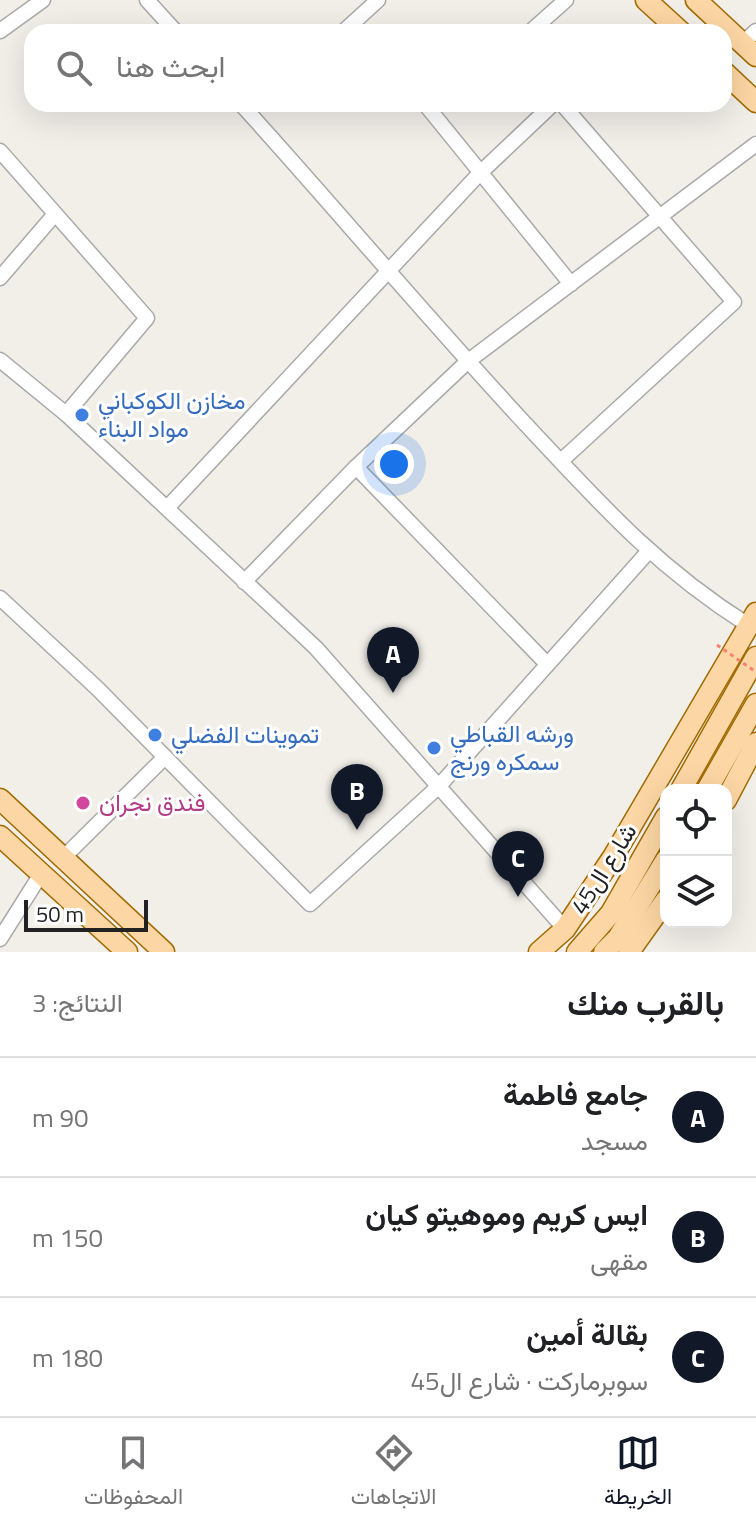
<!DOCTYPE html>
<html lang="ar">
<meta charset="utf-8">
<style>
body{margin:0;font-family:"Titillium Web",Vazirmatn,sans-serif;background:#f2f2f2;color:#202124;direction:rtl}
.controls{position:absolute;right:24px;bottom:24px;display:grid;overflow:hidden;border-radius:16px;box-shadow:0 8px 32px #0002}
.controls button{width:72px;height:72px;display:grid;place-items:center;padding:0;border:0;border-bottom:2px solid #e0e0e0;background:#fff;color:#202124;font:40px sans-serif}
.scale{position:absolute;left:24px;bottom:20px;width:124px;box-sizing:border-box;padding-left:8px;border:4px solid #222;border-top:0;font-size:22px;line-height:28px;white-space:nowrap;color:#222;-webkit-text-stroke:6px #fff;paint-order:stroke}
.you{position:absolute;left:394px;top:464px;width:28px;height:28px;margin:-20px;border:6px solid #fff;border-radius:50%;background:#1a73e8;box-shadow:0 0 0 12px #1a73e833}
.badge{display:grid;place-items:center;width:52px;height:52px;border-radius:50%;background:#111827;color:#fff;font-size:26px;font-weight:700}
.pin{position:absolute;translate:-50% -66px;filter:drop-shadow(0 2px 4px #0008)}
.pin::after{content:'';position:absolute;top:42px;width:28px;height:24px;background:inherit;clip-path:polygon(0 0,100% 0,50% 100%)}
.list{margin:0;padding:0;list-style:none}
h2{display:flex;justify-content:space-between;align-items:center;height:104px;margin:0;padding:0 32px;font-size:34px}
h2 small{font-size:26px;font-weight:400;color:#757577}
.list li{display:grid;grid-template-columns:52px 1fr auto;gap:24px;align-items:center;box-sizing:border-box;height:120px;padding:0 32px;border-top:2px solid #e0e0e0}
.list b{display:block;font-size:30px;white-space:nowrap}
.list p{margin:0;font-size:26px;white-space:nowrap;color:#757577}
.list em{font-size:26px;font-style:normal;color:#757577}
.icon{flex:none;width:44px;height:44px;fill:none;stroke:currentColor;stroke-width:2;stroke-linecap:round;stroke-linejoin:round}
.map{position:relative;flex:none;width:756px;height:952px;overflow:hidden;direction:ltr}
.search{position:absolute;background:#fff;box-shadow:0 8px 32px #0002;left:24px;right:24px;top:24px;height:88px;display:flex;align-items:center;gap:20px;box-sizing:border-box;padding:0 28px;border-radius:24px;color:#757577;font-size:30px}
.sheet{height:464px;background:#fff}
nav{display:flex;justify-content:space-around;align-items:center;box-sizing:border-box;height:112px;border-top:2px solid #e0e0e0;background:#fff;font-size:22px;color:#757577}
nav a{display:grid;justify-items:center;gap:4px}
nav .on{color:#111827}
.map>svg:first-child{display:block}
.lines{fill:none;stroke-linecap:round;stroke-linejoin:round}
.minor-casing{stroke:#a9a9a9;stroke-width:17}
.primary-casing{stroke:#a06b00;stroke-width:23}
.minor{stroke:#fff;stroke-width:14}
.primary{stroke:#fcd6a4;stroke-width:20}
.path-bridge{stroke:#fa8072;stroke-width:3;stroke-dasharray:4 4;stroke-linecap:butt}
.shop-dot{fill:#3f7fe0;stroke:#fff;stroke-width:3}
.hotel-dot{fill:#d1479c;stroke:#fff;stroke-width:3}
.labels{text-anchor:middle;stroke-width:6;stroke-linejoin:round;paint-order:stroke}
.shop-label{font-size:24px;fill:#366cbe;stroke:#fff;text-anchor:start}
.hotel-label{font-size:24px;fill:#b23c85;stroke:#fff;text-anchor:start}
.street-label{font-size:24px;fill:#222;stroke:#fff}
</style>
<div class="map">
<svg width="756" height="952" viewBox="0 0 756 952">
<rect width="100%" height="100%" fill="#f2efe9"/>
<g class="lines">
<defs>
<g id="minor">
<path d="M147,0L176,32"/>
<path d="M0,31L43,0"/>
<path d="M343,32L378,0"/>
<path d="M530,32L566,0"/>
<path d="M743,43L756,31"/>
<path d="M241,104C339,212 432,324 532,431C603,507 659,569 748,625"/>
<path d="M425,104L571,284"/>
<path d="M0,151L147,318L66,414"/>
<path d="M0,278L55,214"/>
<path d="M0,360L66,414L316,648L565,929"/>
<path d="M561,461L734,302L562,104"/>
<path d="M356,467L546,663"/>
<path d="M167,508L479,174L553,104"/>
<path d="M244,582L356,467L467,362L756,144"/>
<path d="M0,598L98,689L310,904L439,786L648,552"/>
<path d="M63,858L165,757"/>
<path d="M0,939L41,874"/>
</g>
<g id="primary">
<path d="M646,0L681,32"/>
<path d="M696,0L756,56"/>
<path d="M724,72L756,102"/>
<path d="M681,790L756,657"/>
<path d="M707,790L756,704"/>
<path d="M0,799L164,952"/>
<path d="M726,800L756,743"/>
<path d="M0,836L127,952"/>
<path d="M539,952L565,929L613,857L756,613"/>
<path d="M577,952L611,913L666,817"/>
<path d="M604,952L618,938L666,860"/>
<path d="M629,952L666,900"/>
</g>
</defs>
<use href="#minor" class="minor-casing"/>
<use href="#primary" class="primary-casing"/>
<use href="#minor" class="minor"/>
<use href="#primary" class="primary"/>
<path class="path-bridge" d="M717,645L756,672"/>
</g>
<g class="shop-dot">
<circle cx="82" cy="415" r="8"/>
<circle cx="155" cy="735" r="8"/>
<circle cx="434" cy="748" r="8"/>
</g>
<circle class="hotel-dot" cx="83" cy="803" r="8"/>
<g class="labels">
<g class="shop-label">
<text x="98" y="409">مخازن الكوكباني<tspan x="98" dy="28">مواد البناء</tspan></text>
<text x="450" y="742">ورشه القباطي<tspan x="450" dy="28">سمكره ورنج</tspan></text>
<text x="171" y="743">تموينات الفضلي</text>
</g>
<g class="hotel-label">
<text x="99" y="811">فندق نجران</text>
</g>
<g class="street-label">
<text transform="translate(604 869) rotate(-58)" y="8">شارع ال45</text>
</g>
</g>
</svg>
<div class="controls">
<button><svg class="icon" aria-label="locate" viewBox="0 0 24 24"><circle cx="12" cy="12" r="6"/><path d="M12 2v4M12 18v4M2 12h4M18 12h4"/></svg></button>
<button><svg class="icon" aria-label="layers" viewBox="0 0 24 24"><path d="M12 4l9 5-9 5-9-5zM3 14l9 5 9-5"/></svg></button>
</div>
<div class="scale">50 m</div>
<div class="you"></div>
<div class="pin badge" style="left:393px;top:693px">A</div>
<div class="pin badge" style="left:357px;top:830px">B</div>
<div class="pin badge" style="left:518px;top:897px">C</div>
<div class="search"><svg class="icon" aria-label="search" viewBox="0 0 24 24"><circle cx="10" cy="10" r="6"/><path d="M15 15l6 6"/></svg>ابحث هنا</div>
</div>
<section class="sheet">
<h2>بالقرب منك<small>النتائج: 3</small></h2>
<ul class="list">
<li><span class="badge">A</span><div><b>جامع فاطمة</b><p>مسجد</p></div><em>90 m</em></li>
<li><span class="badge">B</span><div><b>ايس كريم وموهيتو كيان</b><p>مقهى</p></div><em>150 m</em></li>
<li><span class="badge">C</span><div><b>بقالة أمين</b><p>سوبرماركت · شارع ال45</p></div><em>180 m</em></li>
</ul>
</section>
<nav>
<a class="on"><svg class="icon" aria-label="map" viewBox="0 0 24 24"><path d="M3 6l6-2 6 2 6-2v14l-6 2-6-2-6 2zM9 4v14M15 6v14"/></svg>الخريطة</a>
<a><svg class="icon" aria-label="directions" viewBox="0 0 24 24"><path d="M12 3l9 9-9 9-9-9zM9 14v-3h6M13 9l2 2-2 2"/></svg>الاتجاهات</a>
<a><svg class="icon" aria-label="saved" viewBox="0 0 24 24"><path d="M7 4h10v16l-5-4-5 4z"/></svg>المحفوظات</a>
</nav>
